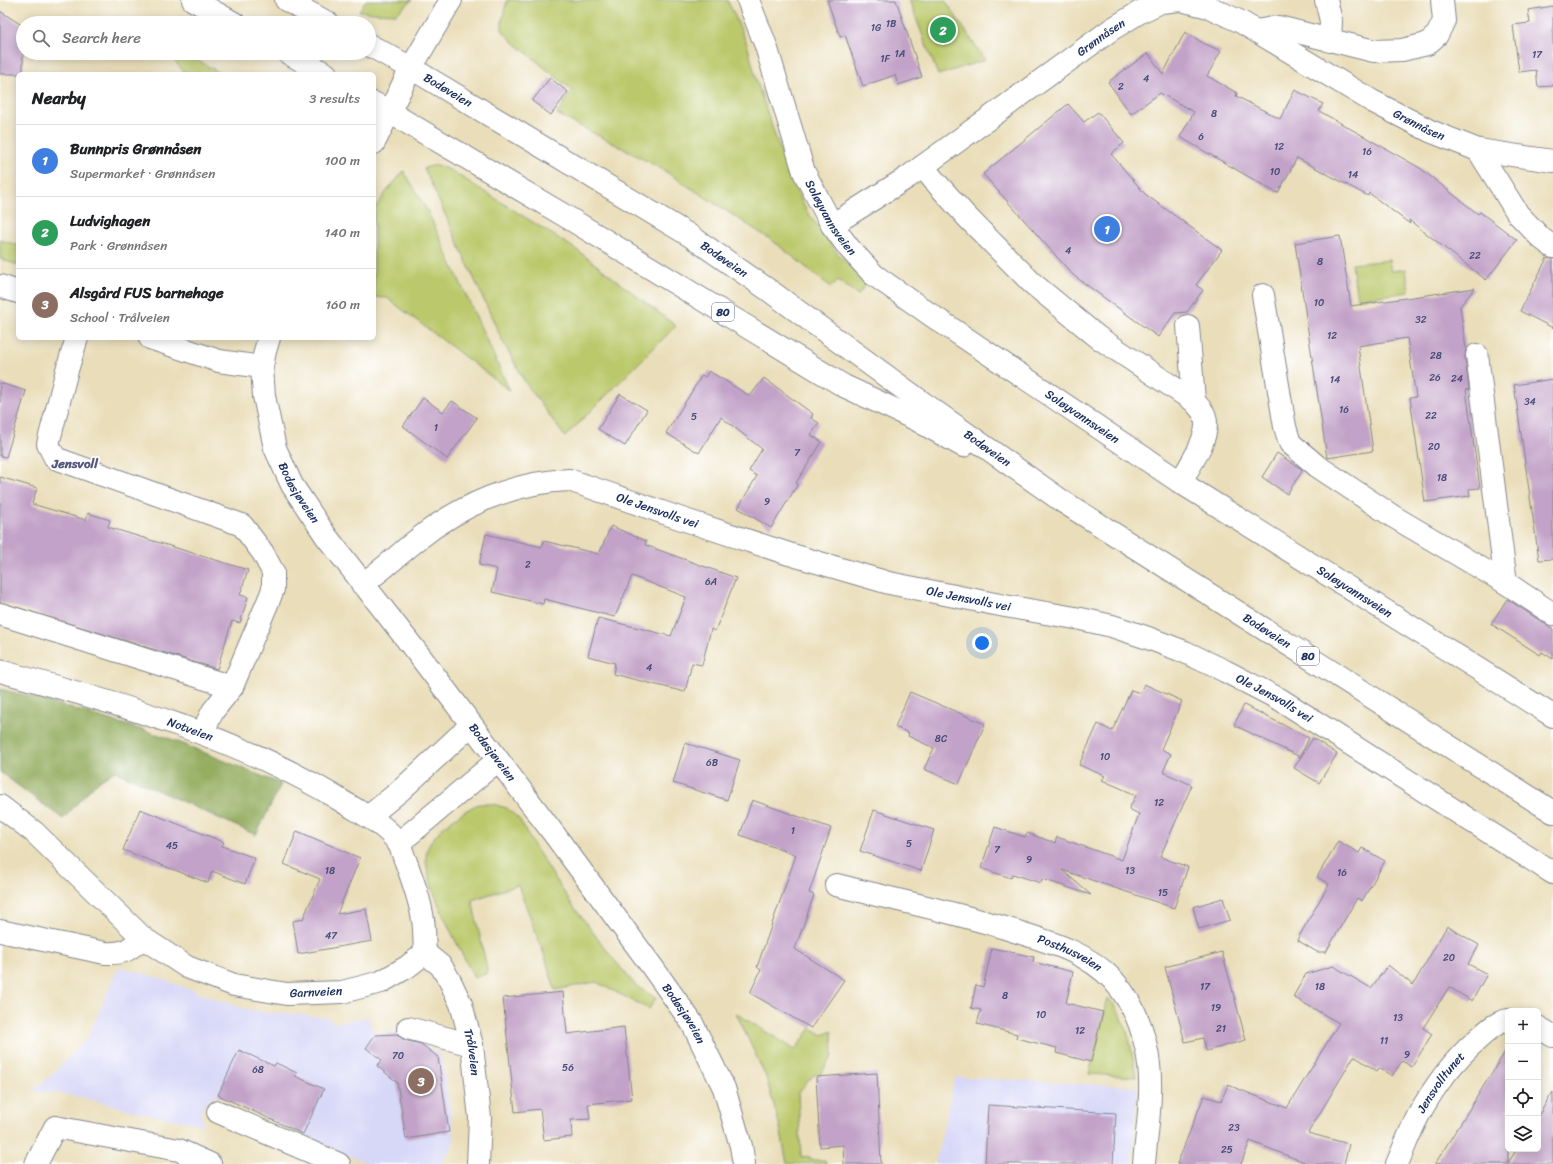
<!DOCTYPE html>
<meta charset="utf-8">
<style>
body{margin:0;font-family:Sriracha,sans-serif;background:#f2f2f2;color:#202124}
.controls{position:absolute;right:12px;bottom:12px;display:grid;overflow:hidden;border-radius:6px;box-shadow:0 2px 10px #0003}
.controls button{width:36px;height:36px;display:grid;place-items:center;padding:0;border:0;border-bottom:1px solid #e0e0e0;background:#fff;color:#202124;font:20px sans-serif}
.you{position:absolute;left:982px;top:643px;width:14px;height:14px;margin:-10px;border:3px solid #fff;border-radius:50%;background:#1a73e8;box-shadow:0 0 0 6px #1a73e833}
.badge{display:grid;place-items:center;width:26px;height:26px;border-radius:50%;background:#ea580c;color:#fff;font-size:13px;font-weight:700}
.pin{position:absolute;translate:-50% -50%;border:2px solid #fff;box-shadow:0 1px 4px #0006}
.list{margin:0;padding:0;list-style:none}
h2{display:flex;justify-content:space-between;align-items:center;height:52px;margin:0;padding:0 16px;font-size:17px}
h2 small{font-size:13px;font-weight:400;color:#757577}
.list li{display:grid;grid-template-columns:26px 1fr auto;gap:12px;align-items:center;box-sizing:border-box;height:72px;padding:0 16px;border-top:1px solid #e0e0e0}
.list b{display:block;font-size:15px;white-space:nowrap}
.list p{margin:0;font-size:13px;white-space:nowrap;color:#757577}
.list em{font-size:13px;font-style:normal;color:#757577}
.icon{flex:none;width:22px;height:22px;fill:none;stroke:currentColor;stroke-width:2;stroke-linecap:round;stroke-linejoin:round}
.map{position:relative;flex:none;width:1553px;height:1164px;overflow:hidden}
.search{position:absolute;background:#fff;box-shadow:0 2px 10px #0003;left:16px;top:16px;width:360px;height:44px;display:flex;align-items:center;gap:10px;box-sizing:border-box;padding:0 14px;border-radius:22px;color:#757577;font-size:15px}
.panel{position:absolute;background:#fff;box-shadow:0 2px 10px #0003;left:16px;top:72px;width:360px;height:268px;border-radius:6px}
.map>svg:first-child{display:block}
.built{fill:#d7d7f8}
.green{fill:#bbc96c;stroke:#6b7c65}
.forest{fill:#94ad60;stroke:#586e5f}
.building{fill:#c2a2c8}
.lines{fill:none;stroke-linecap:round;stroke-linejoin:round}
.minor-casing{stroke:#82868c;stroke-width:24}
.major-casing{stroke:#82868c;stroke-width:24}
.minor{stroke:#fff;stroke-width:22}
.major{stroke:#fff;stroke-width:22}
.labels{text-anchor:middle;stroke-width:3.5;stroke-linejoin:round;paint-order:stroke}
.number-label{font-size:10px;fill:#454c78}
.shield{fill:#fff;stroke:#5f6d8e;stroke-width:1}
.shield-label{font-size:11px;font-weight:bold;fill:#1b2f5e}
.street-label{font-size:12px;fill:#1b2f5e;stroke:#fff}
.neighbourhood-label{font-size:13px;font-weight:bold;fill:#555783;stroke:#fff}
</style>
<div class="map">
<svg width="1553" height="1164" viewBox="0 0 1553 1164">
<rect width="100%" height="100%" fill="#fff"/>
<filter id="ink" filterUnits="userSpaceOnUse"><feTurbulence type="fractalNoise" baseFrequency=".025" numOctaves="2"/><feDisplacementMap in="SourceGraphic" scale="8" xChannelSelector="R" yChannelSelector="G"/><feConvolveMatrix kernelMatrix="1 2 1 2 8 2 1 2 1" color-interpolation-filters="sRGB"/></filter>
<filter id="wash" filterUnits="userSpaceOnUse"><feTurbulence type="fractalNoise" baseFrequency=".012" numOctaves="4" result="noise"/><feDisplacementMap in="SourceGraphic" scale="16" xChannelSelector="R" yChannelSelector="G"/><feGaussianBlur stdDeviation="0.9" result="paint"/><feColorMatrix in="noise" values="0 0 0 0 0 0 0 0 0 0 0 0 0 0 0 0 0 1.4 0 .05"/><feComposite in="paint" operator="in"/></filter>
<g filter="url(#wash)">
<rect width="100%" height="100%" fill="#eadeba"/>
<g class="built">
<path d="M121,967L162,979L224,1002L245,1009L268,1013H289L327,1018L336,1023L368,1017L370,1021V1025L375,1033L400,1032L403,1028L441,1056L454,1137L453,1145L441,1164H369L216,1095L212,1097L206,1103L200,1112L204,1125L137,1112L85,1098L64,1094L33,1091L58,1069L88,1037L116,972Z"/>
<path d="M955,1077L1137,1087L1132,1164H935Z"/>
</g>
<g class="green">
<path d="M366,0H412L396,14L374,13L359,11Z"/>
<path d="M507,0H727L734,14L747,44L757,82L788,174L806,210L837,253L867,283L858,295L838,280L831,287L773,241L660,168L557,114L572,90L512,41L502,30V21Z"/>
<path d="M909,0H945L985,60L938,75Z"/>
<path d="M167,53H184L222,74H186Z"/>
<path d="M437,165L450,170L577,250L676,326L565,437L525,382L502,340L424,168Z"/>
<path d="M404,171L427,210L510,391L387,298L374,297V209L390,187Z"/>
<path d="M0,240L18,245V265L0,259Z"/>
<path d="M1389,260L1391,271L1406,269L1409,292L1357,299L1352,264Z"/>
<path d="M478,804H492L507,808L520,820L531,841L573,906L611,956L636,986L656,998L649,1009L596,982L555,990L545,957L518,885L472,900L488,973L474,978C462,952 419,877 427,850C434,830 460,813 478,804Z"/>
<path d="M1108,998C1129,1019 1131,1049 1136,1077L1089,1074Z"/>
<path d="M736,1013L795,1050L811,1028L823,1035L832,1031L833,1056L823,1070L822,1074L814,1075L798,1092L801,1158L809,1157L810,1160H825L826,1164H787L780,1127L766,1077Z"/>
</g>
<path class="forest" d="M0,689L33,697L166,737L281,784L256,835L115,771L95,784L63,819L0,772Z"/>
<g id="blocks">
<g class="building">
<path d="M827,0H896L922,77L898,85L895,75L863,86L845,35L840,37Z"/>
<path d="M1553,6V86L1538,87L1536,70L1519,72L1513,25L1530,23L1528,10Z"/>
<path d="M0,11L23,26V74H0Z"/>
<path d="M1185,32L1203,43L1221,51L1207,76L1237,93L1236,96L1280,119L1295,90L1323,104L1319,111L1420,168L1478,214L1480,212L1517,240L1486,280L1409,220L1410,224L1369,193L1368,196L1297,158L1278,193L1275,192L1180,137L1194,112L1160,93L1131,114L1108,82L1148,53L1163,74Z"/>
<path d="M550,78L568,92L551,115L532,101Z"/>
<path d="M1068,104L1084,122L1098,112L1124,143L1111,154L1145,194L1222,250L1196,285L1203,290L1187,312L1175,313L1158,337L1073,275L983,174Z"/>
<path d="M1340,236L1351,306L1475,288L1460,306L1466,349L1465,357L1469,389L1466,390L1480,488L1469,489L1470,496L1425,502L1410,398L1416,397L1407,338L1358,346L1373,451L1327,458L1295,243Z"/>
<path d="M1547,258L1553,259V328L1520,311Z"/>
<path d="M709,371L750,396L764,378L813,414L811,418L819,423L811,435L822,442L796,483L798,484L771,528L738,508L757,476L749,471L762,449L721,417L699,453L666,433L702,375L705,377Z"/>
<path d="M1553,379V559L1539,560L1514,385Z"/>
<path d="M0,383L26,391L6,457L0,456Z"/>
<path d="M620,394L647,410L625,446L598,429Z"/>
<path d="M423,398L443,412L452,401L477,418L447,459L403,426Z"/>
<path d="M1277,453L1303,470L1287,494L1262,477Z"/>
<path d="M0,477L37,488L32,504L86,520L88,513L110,520L108,527L248,570L240,595L248,597L240,623L232,621L217,669L0,602Z"/>
<path d="M611,526L646,541L645,545L736,578L715,631L711,629L702,665L692,663L685,692L613,674L615,663L588,656L598,618L671,636L686,597L632,576L615,617L544,599L543,604L492,592L497,569L479,565L486,534L542,547L544,541L599,554Z"/>
<path d="M1507,599L1553,629V659L1542,652L1540,655L1491,624Z"/>
<path d="M1144,684L1182,701L1161,749L1171,754L1163,772L1192,785L1160,857L1188,867L1174,908L1062,870L1091,895L1042,879L1041,883L1013,874L1011,878L981,868L995,827L1025,837L1027,833L1055,843L1057,837L1122,860L1139,814L1129,809L1136,795L1102,780L1105,776L1079,765L1098,724L1112,731L1131,690L1140,693Z"/>
<path d="M910,692L985,724L959,784L924,769L934,748L908,736L909,733L895,727Z"/>
<path d="M1244,705L1309,738L1300,757L1234,725Z"/>
<path d="M1313,738L1337,754L1319,783L1294,768Z"/>
<path d="M685,743L740,760L727,800L673,783Z"/>
<path d="M752,800L831,828L809,893L814,895L795,949L844,980L811,1028L750,993L761,970L757,967L796,855L740,835Z"/>
<path d="M140,809L224,842L222,846L255,858L245,884L212,871L208,883L123,850Z"/>
<path d="M874,810L934,830L921,871L860,851Z"/>
<path d="M297,831L360,858L337,914L366,909L372,941L298,954L293,921L303,919L320,879L284,864Z"/>
<path d="M1338,841L1359,853L1362,848L1385,861L1362,901L1357,898L1326,952H1317L1297,940L1329,884L1317,877Z"/>
<path d="M1223,898L1230,920L1199,929L1193,907Z"/>
<path d="M1447,926L1479,945L1468,964L1487,974L1472,1001L1449,987L1423,1028L1432,1034L1412,1067L1402,1061L1392,1076L1379,1068L1377,1071L1354,1056L1308,1133L1349,1144L1344,1164H1309L1250,1141L1241,1164H1177L1204,1096L1221,1101L1228,1085L1287,1108L1339,1023L1293,997L1306,974L1333,966L1371,988L1388,965L1413,985Z"/>
<path d="M992,948L1034,957L1033,962L1073,972L1066,1003L1103,1012L1091,1062L1056,1053L1057,1048L1016,1038L1017,1034L977,1024L981,1010L971,1008L976,985L983,987Z"/>
<path d="M1222,952L1246,1040L1206,1051L1203,1038L1185,1042L1165,967Z"/>
<path d="M563,992L567,1034L624,1027L632,1099L588,1104L590,1119L571,1120L572,1137L544,1140L540,1109L515,1112L503,998Z"/>
<path d="M397,1034L404,1040L421,1044L438,1057L449,1132L406,1139L397,1082L377,1066L382,1060L366,1048L375,1035Z"/>
<path d="M1508,1047V1163L1517,1149H1538V1116L1553,1092V1164H1435Z"/>
<path d="M239,1050L274,1066L276,1063L297,1073L295,1076L324,1089L303,1134L218,1095Z"/>
<path d="M877,1073L881,1164H844L843,1145L820,1147L816,1077Z"/>
<path d="M988,1105L1116,1113L1113,1164H985Z"/>
</g>
</g>
</g>
<g filter="url(#ink)">
<use href="#blocks" fill-opacity="0" stroke="#82868c" stroke-width="1"/>
<g class="lines">
<defs>
<g id="minor">
<path id="s1" d="M748,0L766,46L804,172L832,225L849,248L874,275L928,313L1180,482L1553,716"/>
<path d="M1326,0L1331,21L1330,41"/>
<path d="M1257,31L1278,27L1374,51L1402,50L1427,44L1437,35L1444,21L1442,0"/>
<path d="M374,143L411,68L451,0"/>
<path d="M1478,150L1518,214L1541,238L1553,247"/>
<path d="M923,166L932,178L966,216L1032,283L1099,338L1194,401C1197,405 1202,410 1204,414C1213,433 1190,466 1180,482"/>
<path id="s2" d="M832,225L908,177L1112,29L1140,12L1161,2L1181,0L1209,7L1241,22L1372,101L1430,131L1478,150L1553,161"/>
<path d="M0,286L18,292"/>
<path d="M1263,295L1285,427L1290,443L1317,466L1394,517L1506,583L1553,614"/>
<path d="M1188,326L1194,401"/>
<path d="M77,338L67,370L48,444L55,458L242,525L263,553L273,572V589L270,597L232,687L213,711L202,733"/>
<path d="M150,338L219,361L262,367"/>
<path id="s3" d="M269,338L265,351L262,367L264,396L275,448L292,485L326,536L422,659L554,834L653,968L692,1023L724,1088L741,1146L744,1164"/>
<path d="M1477,355L1506,583"/>
<path id="s4" d="M362,584C382,571 399,554 417,540C460,505 515,482 569,480L682,519L789,554L889,583L1005,606L1081,619L1112,626L1148,638L1185,652L1225,671L1281,700L1553,873"/>
<path d="M0,614L232,687"/>
<path id="s5" d="M0,671C119,704 240,737 345,803C363,814 386,825 398,843C402,848 403,856 406,862C413,881 420,900 423,920C425,931 424,942 425,953L407,967L381,982L342,992L287,994L234,985L187,967L143,938L34,832L0,806"/>
<path d="M368,817L401,790L471,725"/>
<path d="M399,843L498,760"/>
<path id="s6" d="M836,885C892,899 950,911 1005,928C1043,940 1085,950 1113,980C1130,999 1141,1022 1146,1047C1155,1085 1147,1126 1144,1164"/>
<path d="M0,931L105,953C125,954 128,950 143,938"/>
<path id="s7" d="M425,953L441,966L450,981L461,1004L472,1045L480,1118L478,1164"/>
<path d="M1538,1027L1553,1036"/>
<path d="M408,1028L472,1045"/>
<path d="M218,1112L339,1164"/>
<path d="M36,1164L55,1127L179,1150L210,1164"/>
<path id="s8" d="M1397,1164C1404,1148 1410,1131 1418,1116C1433,1088 1453,1061 1478,1039C1487,1031 1496,1022 1508,1020"/>
</g>
<g id="major">
<path d="M193,0L234,23"/>
<path d="M286,0L328,23"/>
<path id="s9" d="M369,45L411,68L689,235L770,291L923,403L1062,501L1553,812"/>
<path d="M288,53L326,74"/>
<path d="M374,103L567,217L844,386L915,419L963,446"/>
</g>
</defs>
<use href="#minor" class="minor-casing"/>
<use href="#major" class="major-casing"/>
<use href="#minor" class="minor"/>
<use href="#major" class="major"/>
</g>
</g>
<g class="labels">
<g class="number-label">
<text x="891" y="27">1B</text>
<text x="876" y="31">1G</text>
<text x="900" y="57">1A</text>
<text x="1537" y="58">17</text>
<text x="885" y="62">1F</text>
<text x="1146" y="82">4</text>
<text x="1121" y="90">2</text>
<text x="1214" y="117">8</text>
<text x="1201" y="140">6</text>
<text x="1279" y="150">12</text>
<text x="1367" y="155">16</text>
<text x="1275" y="175">10</text>
<text x="1353" y="178">14</text>
<text x="1068" y="254">4</text>
<text x="1475" y="259">22</text>
<text x="1320" y="265">8</text>
<text x="1319" y="306">10</text>
<text x="1421" y="323">32</text>
<text x="1332" y="339">12</text>
<text x="1436" y="359">28</text>
<text x="1435" y="381">26</text>
<text x="1457" y="382">24</text>
<text x="1335" y="383">14</text>
<text x="1530" y="405">34</text>
<text x="1344" y="413">16</text>
<text x="1431" y="419">22</text>
<text x="694" y="420">5</text>
<text x="436" y="431">1</text>
<text x="1434" y="450">20</text>
<text x="797" y="456">7</text>
<text x="1442" y="481">18</text>
<text x="767" y="505">9</text>
<text x="528" y="568">2</text>
<text x="711" y="585">6A</text>
<text x="649" y="671">4</text>
<text x="941" y="742">8C</text>
<text x="1105" y="760">10</text>
<text x="712" y="766">6B</text>
<text x="1159" y="806">12</text>
<text x="793" y="834">1</text>
<text x="909" y="847">5</text>
<text x="172" y="849">45</text>
<text x="997" y="853">7</text>
<text x="1029" y="863">9</text>
<text x="330" y="874">18</text>
<text x="1130" y="874">13</text>
<text x="1342" y="876">16</text>
<text x="1163" y="896">15</text>
<text x="331" y="939">47</text>
<text x="1449" y="961">20</text>
<text x="1205" y="990">17</text>
<text x="1320" y="990">18</text>
<text x="1005" y="999">8</text>
<text x="1216" y="1011">19</text>
<text x="1041" y="1018">10</text>
<text x="1398" y="1021">13</text>
<text x="1221" y="1032">21</text>
<text x="1080" y="1034">12</text>
<text x="1384" y="1044">11</text>
<text x="1407" y="1058">9</text>
<text x="398" y="1059">70</text>
<text x="568" y="1071">56</text>
<text x="258" y="1073">68</text>
<text x="1234" y="1131">23</text>
<text x="1227" y="1153">25</text>
</g>
<g class="shield">
<rect x="712" y="303" width="22" height="18" rx="3"/>
<rect x="1297" y="647" width="22" height="18" rx="3"/>
</g>
<g class="shield-label">
<text x="723" y="316">80</text>
<text x="1308" y="660">80</text>
</g>
<g class="street-label">
<text dy="4" stroke="none"><textPath href="#s2" startOffset="328">Grønnåsen</textPath></text>
<text dy="4" stroke="none"><textPath href="#s9" startOffset="91">Bodøveien</textPath></text>
<text dy="4" stroke="none"><textPath href="#s2" startOffset="688">Grønnåsen</textPath></text>
<text dy="4" stroke="none"><textPath href="#s1" startOffset="234">Soløyvannsveien</textPath></text>
<text dy="4" stroke="none"><textPath href="#s9" startOffset="415">Bodøveien</textPath></text>
<text dy="4" stroke="none"><textPath href="#s1" startOffset="558">Soløyvannsveien</textPath></text>
<text dy="4" stroke="none"><textPath href="#s9" startOffset="739">Bodøveien</textPath></text>
<text dy="4" stroke="none"><textPath href="#s3" startOffset="163">Bodøsjøveien</textPath></text>
<text dy="4" stroke="none"><textPath href="#s4" startOffset="330">Ole Jensvolls vei</textPath></text>
<text dy="4" stroke="none"><textPath href="#s1" startOffset="882">Soløyvannsveien</textPath></text>
<text dy="4" stroke="none"><textPath href="#s4" startOffset="654">Ole Jensvolls vei</textPath></text>
<text dy="4" stroke="none"><textPath href="#s9" startOffset="1073">Bodøveien</textPath></text>
<text dy="4" stroke="none"><textPath href="#s4" startOffset="978">Ole Jensvolls vei</textPath></text>
<text dy="4" stroke="none"><textPath href="#s5" startOffset="199">Notveien</textPath></text>
<text dy="4" stroke="none"><textPath href="#s3" startOffset="487">Bodøsjøveien</textPath></text>
<text dy="4" stroke="none"><textPath href="#s6" startOffset="244">Posthusveien</textPath></text>
<text transform="translate(316 992) rotate(-3)" y="4">Garnveien</text>
<text dy="4" stroke="none"><textPath href="#s3" startOffset="811">Bodøsjøveien</textPath></text>
<text dy="4" stroke="none"><textPath href="#s7" startOffset="113">Trålveien</textPath></text>
<text dy="4" stroke="none"><textPath href="#s8" startOffset="93">Jensvolltunet</textPath></text>
</g>
<g class="neighbourhood-label">
<text x="75" y="468">Jensvoll</text>
</g>
</g>
</svg>
<div class="controls">
<button>+</button>
<button>−</button>
<button><svg class="icon" aria-label="locate" viewBox="0 0 24 24"><circle cx="12" cy="12" r="6"/><path d="M12 2v4M12 18v4M2 12h4M18 12h4"/></svg></button>
<button><svg class="icon" aria-label="layers" viewBox="0 0 24 24"><path d="M12 4l9 5-9 5-9-5zM3 14l9 5 9-5"/></svg></button>
</div>
<div class="you"></div>
<div class="pin badge" style="left:1107px;top:229px;background:#3f7fe0">1</div>
<div class="pin badge" style="left:943px;top:30px;background:#2e9e5b">2</div>
<div class="pin badge" style="left:421px;top:1081px;background:#8d6e63">3</div>
<div class="search"><svg class="icon" aria-label="search" viewBox="0 0 24 24"><circle cx="10" cy="10" r="6"/><path d="M15 15l6 6"/></svg>Search here</div>
<section class="panel">
<h2>Nearby<small>3 results</small></h2>
<ul class="list">
<li><span class="badge" style="background:#3f7fe0">1</span><div><b>Bunnpris Grønnåsen</b><p>Supermarket · Grønnåsen</p></div><em>100 m</em></li>
<li><span class="badge" style="background:#2e9e5b">2</span><div><b>Ludvighagen</b><p>Park · Grønnåsen</p></div><em>140 m</em></li>
<li><span class="badge" style="background:#8d6e63">3</span><div><b>Alsgård FUS barnehage</b><p>School · Trålveien</p></div><em>160 m</em></li>
</ul>
</section>
</div>
